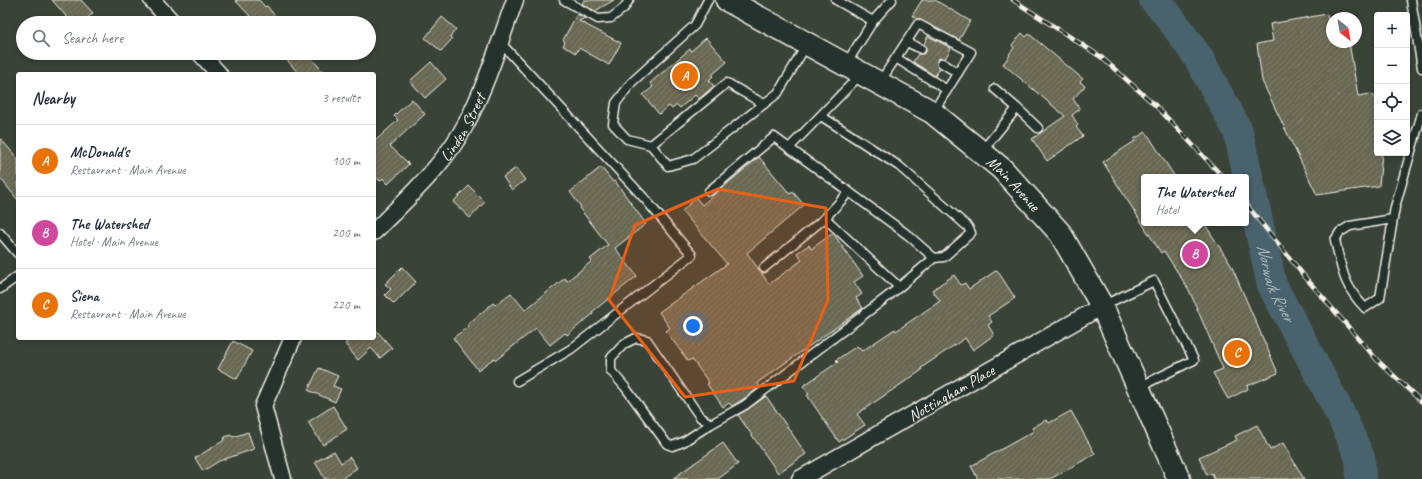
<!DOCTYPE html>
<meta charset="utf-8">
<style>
body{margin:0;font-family:Caveat,sans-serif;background:#f2f2f3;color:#1f2937}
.controls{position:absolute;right:12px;top:12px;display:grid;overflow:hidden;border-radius:4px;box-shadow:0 2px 6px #0003}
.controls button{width:36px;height:36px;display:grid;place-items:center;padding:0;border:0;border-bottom:1px solid #e0e1e3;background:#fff;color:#1f2937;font:20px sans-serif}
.compass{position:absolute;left:1326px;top:12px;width:36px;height:36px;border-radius:50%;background:#fff;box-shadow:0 2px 6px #0003;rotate:149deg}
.you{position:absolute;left:693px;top:326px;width:14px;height:14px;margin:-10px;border:3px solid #fff;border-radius:50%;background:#1a73e8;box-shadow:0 0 0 6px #1a73e833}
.badge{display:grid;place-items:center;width:26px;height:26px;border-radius:50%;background:#84754c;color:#fff;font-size:13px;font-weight:700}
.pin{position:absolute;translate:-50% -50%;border:2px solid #fff;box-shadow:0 1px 4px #0006}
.popup{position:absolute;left:1141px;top:174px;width:108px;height:52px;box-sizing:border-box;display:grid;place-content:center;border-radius:4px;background:#fff;filter:drop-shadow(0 1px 3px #0005);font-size:13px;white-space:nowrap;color:#747a83}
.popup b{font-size:15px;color:#1f2937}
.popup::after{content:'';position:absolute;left:50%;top:100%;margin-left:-8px;border:8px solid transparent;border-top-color:#fff}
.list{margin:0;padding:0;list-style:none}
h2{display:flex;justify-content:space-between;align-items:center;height:52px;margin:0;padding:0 16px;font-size:17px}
h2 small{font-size:13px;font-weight:400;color:#747a83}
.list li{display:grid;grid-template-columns:26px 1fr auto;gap:12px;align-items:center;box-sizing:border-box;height:72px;padding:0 16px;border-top:1px solid #e0e1e3}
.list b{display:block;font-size:15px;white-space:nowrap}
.list p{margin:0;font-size:13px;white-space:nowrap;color:#747a83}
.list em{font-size:13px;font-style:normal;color:#747a83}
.icon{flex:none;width:22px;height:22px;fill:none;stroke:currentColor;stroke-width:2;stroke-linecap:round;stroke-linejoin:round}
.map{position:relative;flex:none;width:1422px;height:479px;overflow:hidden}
.search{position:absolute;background:#fff;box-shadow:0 2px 6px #0003;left:16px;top:16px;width:360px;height:44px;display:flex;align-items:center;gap:10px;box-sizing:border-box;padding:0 14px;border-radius:22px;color:#747a83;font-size:15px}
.panel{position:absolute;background:#fff;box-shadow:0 2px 6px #0003;left:16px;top:72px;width:360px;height:268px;border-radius:4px}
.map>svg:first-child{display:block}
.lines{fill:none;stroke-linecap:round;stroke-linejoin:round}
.river{stroke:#49646e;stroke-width:30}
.building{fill:url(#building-hatch);stroke:#f4f1e8}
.service-casing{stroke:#f4f1e8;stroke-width:11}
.minor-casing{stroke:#f4f1e8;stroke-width:19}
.primary-casing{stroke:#f4f1e8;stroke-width:25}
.service{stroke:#26332d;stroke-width:8}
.minor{stroke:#26332d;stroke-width:16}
.primary{stroke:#26332d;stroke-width:22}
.rail-casing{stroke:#f4f1e8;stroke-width:4.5}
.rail{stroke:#26332d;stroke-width:3;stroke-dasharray:9;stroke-linecap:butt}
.marked{fill:#e96117;fill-opacity:0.2;stroke:#e96117;stroke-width:3;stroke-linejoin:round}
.labels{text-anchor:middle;stroke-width:3;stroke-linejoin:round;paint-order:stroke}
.street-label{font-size:16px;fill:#f4f1e8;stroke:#26332d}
.water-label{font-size:17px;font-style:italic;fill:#b0b9b7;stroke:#26332d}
</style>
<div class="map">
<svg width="1422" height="479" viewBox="0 0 1422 479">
<defs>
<pattern id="building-hatch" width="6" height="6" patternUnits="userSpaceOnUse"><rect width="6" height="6" fill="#676752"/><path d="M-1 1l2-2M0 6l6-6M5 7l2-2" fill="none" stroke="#7d7d6b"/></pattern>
</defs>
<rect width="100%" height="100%" fill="#3a4338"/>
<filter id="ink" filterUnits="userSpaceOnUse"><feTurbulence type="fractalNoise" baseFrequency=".025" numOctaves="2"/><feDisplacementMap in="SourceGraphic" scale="8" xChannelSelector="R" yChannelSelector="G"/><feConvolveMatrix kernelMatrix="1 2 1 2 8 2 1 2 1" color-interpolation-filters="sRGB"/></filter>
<g filter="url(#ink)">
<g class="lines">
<path class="river" id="s1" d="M1154,0L1165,11L1198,57L1238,131L1272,285L1341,415L1360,458L1361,479"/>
</g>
<g class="building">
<path d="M52,0H81L93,13L82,23H72Z"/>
<path d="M235,0H259L265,7L267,6L275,16L267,23H242L250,16Z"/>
<path d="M584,0H614L595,11L582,4Z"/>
<path d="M922,0H935L970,21L959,40L912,16Z"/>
<path d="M577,14L585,18L579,21L621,43L609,65L579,48L576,53L563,46L565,42L563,40Z"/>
<path d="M1327,14L1330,32H1332V42H1349L1358,96L1371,94L1376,98L1377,107V153H1382L1379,186L1317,195L1262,81L1257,44L1273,41L1270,24Z"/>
<path d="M442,17L456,29L450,37L452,39L441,51L425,38Z"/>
<path d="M1022,33L1026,37L1029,34L1083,79L1080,82L1085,86L1073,99L1080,109L1072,115L1078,125L1076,127L1083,136L1047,161L1032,139L1065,116L1003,64L1010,55L1009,54L1014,48L1012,45Z"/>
<path d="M928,36L951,48L945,59L940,58L937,60V65L940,68L935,76L913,62L918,54H922L926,52V48L924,44Z"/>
<path d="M706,38L727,62L712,75L713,76L709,80L714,86L699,99L695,95L680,108L677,105L672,109L669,106L659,114L643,95L653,87L650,83L690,49L691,51Z"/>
<path d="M281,53H307L325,74H299Z"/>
<path d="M431,62L446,79L425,98L410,81Z"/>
<path d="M412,99L425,114L390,146L409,164L388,184L383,178L380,181L374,175V142L398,120L394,116Z"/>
<path d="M1146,132L1175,177H1144V223H1204L1231,265L1278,373L1247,386L1248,389L1228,399L1213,373L1223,369L1189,290L1164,251L1161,253L1103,162L1135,141L1134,139Z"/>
<path d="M0,138L18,159V200L0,178Z"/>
<path d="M759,157L790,194L793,192L804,205L747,253L760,271L769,284L802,260L797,253L809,245L811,249L833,233L863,276L854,282L862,294L856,298L863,308L757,383L760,387L742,400L732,406L729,403L723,407L707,384L709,383L692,359L688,361L666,331L670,328L659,312L727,264L682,211L696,198L702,205Z"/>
<path d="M601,167L613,182L615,181L646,224L615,248L637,276L592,312L593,314L567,335L565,333L550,345L536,328L496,360L494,358L478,370L453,338L469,326L468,324L493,303L495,305L511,293L525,310L565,278L567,281L592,261L590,259L608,245L580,209L581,207L570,192Z"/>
<path d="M516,168L525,180L512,190L503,177Z"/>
<path d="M469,186L485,202L470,218L453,202Z"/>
<path d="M402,267L416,282L394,304L385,295L391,289L385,284Z"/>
<path d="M997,270L1015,298L988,316L992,322L988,325L994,335L973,350L965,338L921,368L922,370L857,414L865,425L839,442L807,395L809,394L803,386L838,362L836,360L857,346L862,351L895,329L896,331L940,301L932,290L954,275L961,285L965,283L969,289Z"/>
<path d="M376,330L392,348L380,358L371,348L358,360L345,344L352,338H374V331Z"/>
<path d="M233,341L252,351L237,379L218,369Z"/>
<path d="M319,368L338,376L333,386L341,389L335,402L308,390Z"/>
<path d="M766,396L806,454L778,473L738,415L748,409Z"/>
<path d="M333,406L347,429L323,445L308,422Z"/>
<path d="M1071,411L1095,454L1050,479H978L971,466L1034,431L1032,428L1046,420L1049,423Z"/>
<path d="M1257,425L1270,450L1283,443L1304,479H1214L1212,473L1207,475L1199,457L1237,440L1235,436Z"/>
<path d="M248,432L254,449L219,461L203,471L195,458L223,441L225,437L230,435L233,437Z"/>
<path d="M723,443L738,464L718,479H672Z"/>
<path d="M334,451L341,463L350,457L357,468L341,479H325L315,462Z"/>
</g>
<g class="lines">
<defs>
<g id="service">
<path d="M564,0L598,19L611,18L624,8L629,0"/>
<path d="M708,0L695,25L632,82L616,103L613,124L627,139L651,145L668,166L693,159L778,93L807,44"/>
<path d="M836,0L873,21"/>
<path d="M1411,0L1422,68"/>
<path d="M499,41L645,199L692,255L571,349L517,381"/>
<path d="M907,42L921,49"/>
<path d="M896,58L947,90"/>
<path d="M942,63L958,73"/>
<path d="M846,64L873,21L892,0"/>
<path d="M880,82L918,24L971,52L933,112"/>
<path d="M995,89L1017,108"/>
<path d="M821,116L899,166L968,227L971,233L944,257L934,258L908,235L789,148L861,74"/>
<path d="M651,145L727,83L764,104"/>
<path d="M982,151L1017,108L1038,128"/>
<path d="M709,191L774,137L789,148"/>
<path d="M825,218L899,287"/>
<path d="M1393,219L1350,226L1340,232L1335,240C1342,270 1343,285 1365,308L1380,298L1395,207L1422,113"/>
<path d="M0,233L18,254"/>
<path d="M764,268L825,218L849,192"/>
<path d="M0,289L18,276"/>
<path d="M1102,306L1154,281L1194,360L1139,387"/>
<path d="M711,424L700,417L647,340L636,338L624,344L611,358V371L625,387L667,444L672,446L683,442L711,424L745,405L891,294L934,258"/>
</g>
<g id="minor">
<path d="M152,0L173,23"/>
<path d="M200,53L219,74"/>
<path id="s2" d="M374,232C407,198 445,165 467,122C487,83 500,41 515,0"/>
<path d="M283,479L263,406L293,338"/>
<path id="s3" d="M800,479L1102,306"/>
</g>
<g id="primary">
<path id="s4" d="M727,0L932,112L1002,169L1060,233L1102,306L1179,479"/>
</g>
</defs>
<use href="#service" class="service-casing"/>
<use href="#minor" class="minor-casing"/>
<use href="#primary" class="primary-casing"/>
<use href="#service" class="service"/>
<use href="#minor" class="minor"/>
<use href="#primary" class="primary"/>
<defs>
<g id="rail">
<path d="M1013,0L1101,57L1155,105L1223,177"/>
<path d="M1246,204L1305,277L1378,361L1422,402"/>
</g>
</defs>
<use href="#rail" class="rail-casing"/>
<use href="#rail" class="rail"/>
</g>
</g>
<path class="marked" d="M718,189L826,208L828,300L794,381L685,397L609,300L635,225Z"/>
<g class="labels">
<g class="street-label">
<text dy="6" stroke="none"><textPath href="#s2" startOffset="138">Linden Street</textPath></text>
<text dy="6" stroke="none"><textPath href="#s4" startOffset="342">Main Avenue</textPath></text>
<text dy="6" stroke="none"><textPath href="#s3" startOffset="174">Nottingham Place</textPath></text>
</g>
<g class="water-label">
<text dy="6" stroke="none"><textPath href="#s1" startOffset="313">Norwalk River</textPath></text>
</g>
</g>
</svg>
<div class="controls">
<button>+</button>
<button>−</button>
<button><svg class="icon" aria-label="locate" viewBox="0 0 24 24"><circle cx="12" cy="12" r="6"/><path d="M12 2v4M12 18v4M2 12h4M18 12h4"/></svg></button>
<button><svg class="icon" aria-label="layers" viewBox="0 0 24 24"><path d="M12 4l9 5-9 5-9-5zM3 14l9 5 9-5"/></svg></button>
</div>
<svg class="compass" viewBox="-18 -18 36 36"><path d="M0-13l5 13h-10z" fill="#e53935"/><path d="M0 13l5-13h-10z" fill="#747a83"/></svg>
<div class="you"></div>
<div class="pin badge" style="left:685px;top:76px;background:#e8710a">A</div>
<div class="pin badge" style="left:1195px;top:254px;background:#d1479c">B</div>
<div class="popup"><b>The Watershed</b>Hotel</div>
<div class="pin badge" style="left:1237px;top:353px;background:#e8710a">C</div>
<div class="search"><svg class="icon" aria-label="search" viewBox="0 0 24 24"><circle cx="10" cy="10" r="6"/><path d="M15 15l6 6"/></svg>Search here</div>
<section class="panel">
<h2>Nearby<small>3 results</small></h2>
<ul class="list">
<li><span class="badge" style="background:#e8710a">A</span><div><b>McDonald's</b><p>Restaurant · Main Avenue</p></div><em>100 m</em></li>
<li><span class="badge" style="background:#d1479c">B</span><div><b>The Watershed</b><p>Hotel · Main Avenue</p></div><em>200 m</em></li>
<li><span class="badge" style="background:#e8710a">C</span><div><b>Siena</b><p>Restaurant · Main Avenue</p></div><em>220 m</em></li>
</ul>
</section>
</div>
